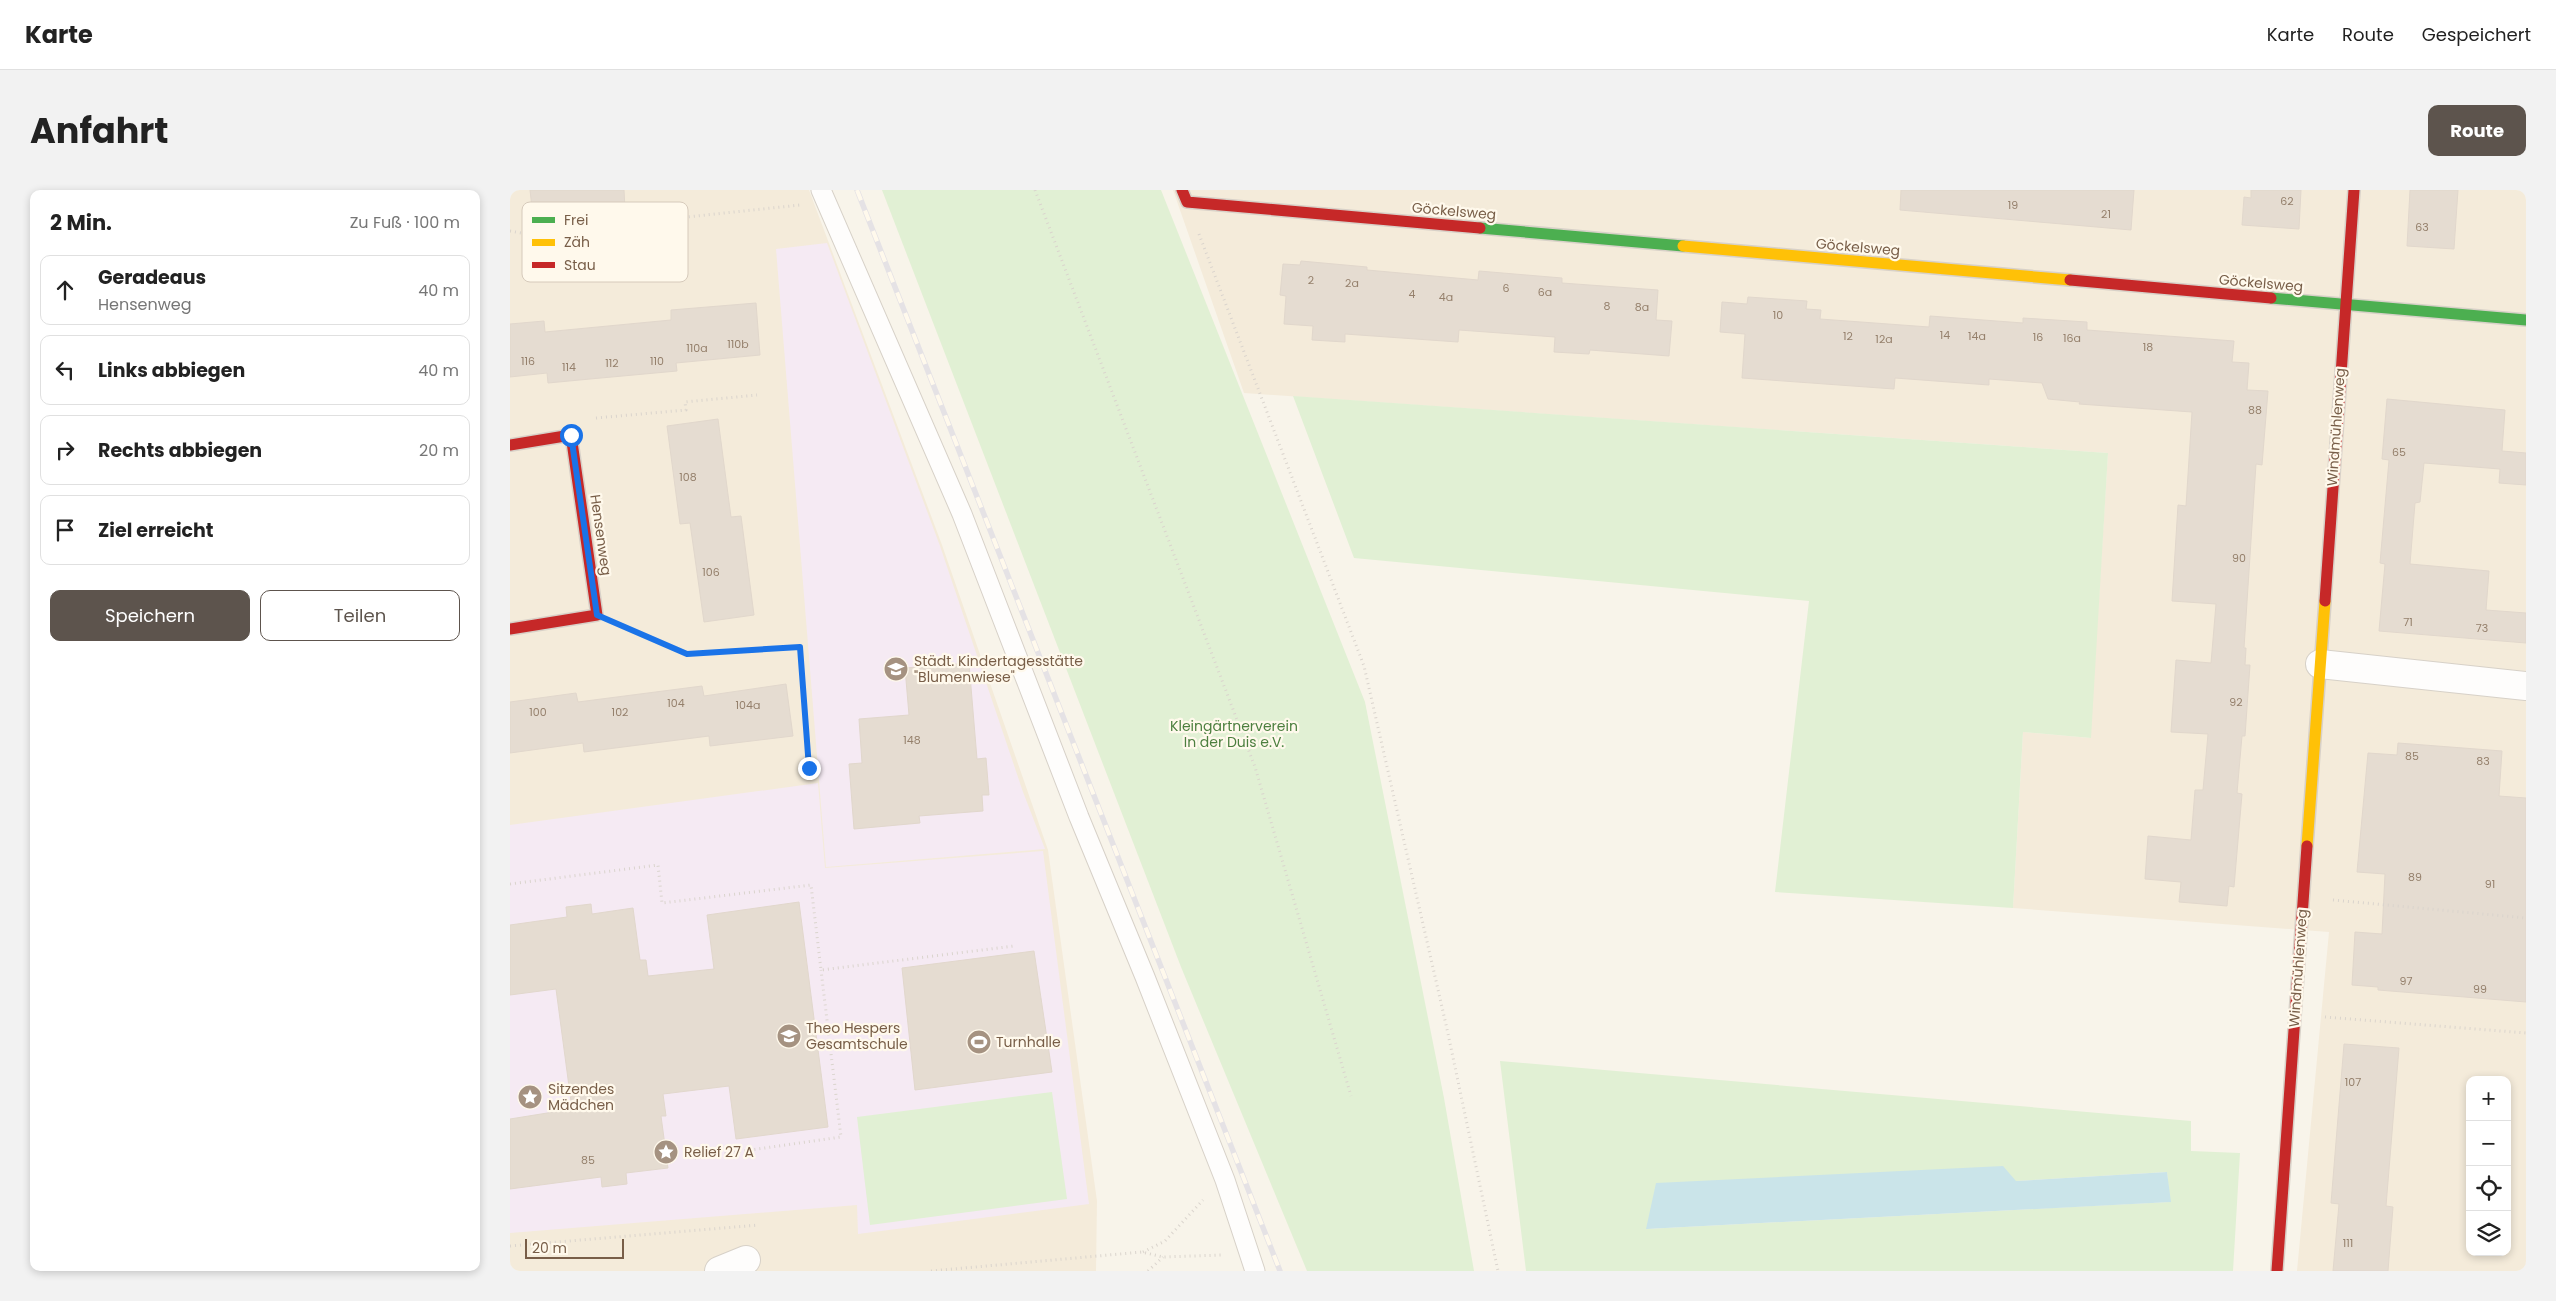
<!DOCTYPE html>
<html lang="de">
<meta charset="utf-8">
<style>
body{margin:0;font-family:Poppins,sans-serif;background:#f2f2f2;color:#222}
.controls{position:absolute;right:15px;bottom:15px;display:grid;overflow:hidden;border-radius:10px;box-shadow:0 2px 8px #0003}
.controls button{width:45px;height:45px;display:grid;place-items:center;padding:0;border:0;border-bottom:1px solid #e0e0e0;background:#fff;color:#222;font:25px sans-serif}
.scale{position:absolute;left:15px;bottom:12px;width:99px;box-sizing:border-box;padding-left:5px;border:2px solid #785e48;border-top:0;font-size:14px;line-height:18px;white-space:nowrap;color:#785e48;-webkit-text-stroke:4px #fff9ec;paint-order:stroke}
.stop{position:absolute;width:15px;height:15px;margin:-11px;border:4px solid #1a73e8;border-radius:50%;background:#fff}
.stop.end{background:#1a73e8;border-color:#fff;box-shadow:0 1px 5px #0008}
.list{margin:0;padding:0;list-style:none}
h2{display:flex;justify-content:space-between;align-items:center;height:65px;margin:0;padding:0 20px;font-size:21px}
h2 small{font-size:16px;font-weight:400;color:#767676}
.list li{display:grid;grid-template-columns:32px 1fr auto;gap:15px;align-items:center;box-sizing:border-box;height:70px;margin:0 10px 10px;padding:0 10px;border:1px solid #e0e0e0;border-radius:10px}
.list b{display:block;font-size:19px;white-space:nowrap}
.list p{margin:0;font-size:16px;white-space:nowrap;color:#767676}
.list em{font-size:16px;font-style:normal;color:#767676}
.actions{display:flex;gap:10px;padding:15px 20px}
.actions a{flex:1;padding:11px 0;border:1px solid #5d544d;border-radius:10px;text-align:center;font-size:18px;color:#5d544d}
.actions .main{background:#5d544d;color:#fff}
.icon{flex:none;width:28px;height:28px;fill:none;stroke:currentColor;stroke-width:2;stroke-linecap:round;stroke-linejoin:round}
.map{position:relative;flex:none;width:2016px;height:1081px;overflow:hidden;border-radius:10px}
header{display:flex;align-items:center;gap:30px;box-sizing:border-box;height:70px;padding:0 25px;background:#fff;border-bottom:1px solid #e0e0e0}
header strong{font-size:24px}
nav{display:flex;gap:28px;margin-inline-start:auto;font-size:18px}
.intro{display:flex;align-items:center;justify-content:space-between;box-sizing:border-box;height:120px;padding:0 30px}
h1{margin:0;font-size:35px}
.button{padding:12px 22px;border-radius:10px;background:#5d544d;color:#fff;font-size:18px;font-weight:700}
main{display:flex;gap:30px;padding:0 30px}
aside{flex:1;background:#fff;border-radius:10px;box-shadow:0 2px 8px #0003}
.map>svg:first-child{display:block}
.residential{fill:#f4ebda;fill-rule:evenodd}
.education{fill:#f5eaf3}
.green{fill:#e1f0d4;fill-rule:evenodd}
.water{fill:#cae4e9}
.building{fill:#e5dcd1;stroke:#e1d7cc}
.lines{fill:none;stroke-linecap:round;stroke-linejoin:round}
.lane-casing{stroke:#d7d1c8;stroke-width:21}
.street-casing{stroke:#d7d1c8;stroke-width:30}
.fast-casing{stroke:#d8d1c8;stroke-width:14}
.slow-casing{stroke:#d8d1c8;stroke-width:14}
.jam-casing{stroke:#d8d1c8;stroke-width:14}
.path{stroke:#dad4cd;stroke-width:3;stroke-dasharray:1 4;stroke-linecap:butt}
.lane{stroke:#fefdfc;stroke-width:19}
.street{stroke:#fefdfc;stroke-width:28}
.fast{stroke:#4caf50;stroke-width:11}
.slow{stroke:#ffc107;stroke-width:11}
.jam{stroke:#c62828;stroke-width:11}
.rail-casing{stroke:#e5e2e5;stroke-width:5.5}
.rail{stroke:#fff9ec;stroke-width:4;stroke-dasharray:11;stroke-linecap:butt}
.route{stroke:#1a73e8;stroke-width:6}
.labels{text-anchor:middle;stroke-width:4.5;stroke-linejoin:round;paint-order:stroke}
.number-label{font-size:11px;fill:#95806c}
.street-label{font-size:14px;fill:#785e48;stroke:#fff9ec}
.poi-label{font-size:14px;fill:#785e48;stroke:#fff9ec;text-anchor:start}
.park-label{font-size:14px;fill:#4c7f3f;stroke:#fff9ec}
.key{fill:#fff9ec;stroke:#d6cabb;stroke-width:1}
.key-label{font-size:14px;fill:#785e48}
</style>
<header>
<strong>Karte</strong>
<nav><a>Karte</a><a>Route</a><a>Gespeichert</a></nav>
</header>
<div class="intro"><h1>Anfahrt</h1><a class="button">Route</a></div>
<main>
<aside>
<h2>2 Min.<small>Zu Fuß · 100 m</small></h2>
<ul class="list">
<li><svg class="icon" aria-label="ahead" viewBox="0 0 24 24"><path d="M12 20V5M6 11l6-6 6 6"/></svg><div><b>Geradeaus</b><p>Hensenweg</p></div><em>40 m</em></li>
<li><svg class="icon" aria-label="left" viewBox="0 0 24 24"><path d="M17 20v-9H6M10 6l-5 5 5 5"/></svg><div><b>Links abbiegen</b></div><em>40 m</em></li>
<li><svg class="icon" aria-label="right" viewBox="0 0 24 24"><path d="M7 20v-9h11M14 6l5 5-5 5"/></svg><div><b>Rechts abbiegen</b></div><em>20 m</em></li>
<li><svg class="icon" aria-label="arrive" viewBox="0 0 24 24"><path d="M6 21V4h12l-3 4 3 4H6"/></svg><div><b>Ziel erreicht</b></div></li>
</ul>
<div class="actions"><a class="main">Speichern</a><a>Teilen</a></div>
</aside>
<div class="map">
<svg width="2016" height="1081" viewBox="0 0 2016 1081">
<rect width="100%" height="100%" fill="#f8f4ea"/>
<g class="residential">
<path d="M0,0H299L432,355L538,660L587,1011L586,1081H0Z"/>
<path d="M663,0H2016V1081H1787L1819,742L1503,718L1513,542L1580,548L1598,263L734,203ZM1960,890H1997V1062H1960Z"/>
</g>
<g class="education">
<path d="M317,53L430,356L513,602L535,659L316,677L266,59Z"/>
<path d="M308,593L315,678L533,661L579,1014L348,1044L347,1015L0,1043V635Z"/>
</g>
<g class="green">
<path d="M372,0H651L855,512L934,908L964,1081H797L671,777Z"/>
<path d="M783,206L1598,263L1581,548L1513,542L1503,718L1265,702L1299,411L844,368Z"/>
<path d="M990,871L1681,931V961L1730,963L1723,1081H1016ZM1657,982L1660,1012L1136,1039L1506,991Z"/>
<path d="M542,902L557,1009L360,1035L347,927Z"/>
</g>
<path class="water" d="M1493,976L1506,991L1657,982L1661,1012L1136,1039L1146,993Z"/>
<g class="building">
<path d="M20,0H114L115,19L23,27Z"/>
<path d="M1391,0H1624L1621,40L1390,20Z"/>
<path d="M1741,0H1791L1789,39L1732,35L1734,7L1741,8Z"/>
<path d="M1900,0H1948L1944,59L1897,56Z"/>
<path d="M791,71L857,77V80L968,90L969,81L1052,88V93L1148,100L1146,130L1162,131L1159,166L1080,160L1079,164L1044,162L1045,147L949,140L948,152L835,144V152L802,150L803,136L774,134L776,106L770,105L773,74L790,75Z"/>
<path d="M1238,107L1297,111L1296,119L1311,120L1310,129L1419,137L1420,126L1513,133V128L1577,132V140L1724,151L1722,172L1739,173L1737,200L1758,201L1752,275L1746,274L1734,458H1736L1735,475H1740L1735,546H1732L1727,603L1732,604L1724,697L1719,696L1717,716L1669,712L1671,692L1635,689L1638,646L1681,650L1685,600H1693L1698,544L1661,542L1666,470L1701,473L1706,414L1662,411L1668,315L1676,316L1682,222L1569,214L1570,212L1538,209L1532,193L1479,189V195L1385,188L1384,199L1232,188L1235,144L1210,142L1212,112L1237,114Z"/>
<path d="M246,113L250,165L166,173L167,181L80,189L38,193L37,183L0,187V134L34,131L35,142L161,130V120Z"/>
<path d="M1877,209L1995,220L1992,261L2016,263V295L1989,293L1990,279L1914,273L1910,312L1905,313L1900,374L1979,381L1976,420L2016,423V453L1869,441L1875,374L1870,373L1879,270L1872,269Z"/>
<path d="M208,229L221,327L231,326L244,425L194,432L180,333L170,334L157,236Z"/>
<path d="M459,473L467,569L476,568L479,605H472L473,621L409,626L410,633L344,639L339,574L352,573L349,529L399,525L395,478Z"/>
<path d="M276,494L283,546L200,556L199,546L74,562L73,553L0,563V512L66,503L68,512L192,496L194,506Z"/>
<path d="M1888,553L1992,561L1989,606L2016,608V812L1868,800V797L1842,795L1845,742L1872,744L1875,684L1847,682L1858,563L1887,565Z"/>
<path d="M289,712L318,937L226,949L219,896L153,904L156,926H151L158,978L116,983L117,994L92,997L91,987L0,999V929L62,919L46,799L0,805V735L57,727L56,717L81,714L82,724L123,718L130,770H136L138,786L204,779L197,725Z"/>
<path d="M524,761L542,882L405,900L392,778Z"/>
<path d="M1834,854L1889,858L1876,1016L1883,1017L1878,1081H1823L1829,1014L1821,1013Z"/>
</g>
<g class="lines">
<defs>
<path id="lane" d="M311,0L452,324L569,627L635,787L715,990L745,1081"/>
<g id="street">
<path d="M1810,474L2016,496"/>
<path d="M209,1081L236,1070"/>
</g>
<g id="fast">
<path d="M970,38L1173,56"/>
<path d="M1761,108L2016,130"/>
</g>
<g id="slow">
<path d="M1173,56L1560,90"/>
<path d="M1797,656L1815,411"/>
</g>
<g id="jam">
<path d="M672,0L677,12L970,38"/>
<path d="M1560,90L1761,108"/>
<path d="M0,255L61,245L87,425L0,439"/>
<path d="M1815,411L1844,0"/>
<path d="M1767,1081L1797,656"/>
</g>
</defs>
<use href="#lane" class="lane-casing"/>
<use href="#street" class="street-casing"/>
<use href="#fast" class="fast-casing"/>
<use href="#slow" class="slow-casing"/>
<use href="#jam" class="jam-casing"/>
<g class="path">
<path d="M525,0L745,577L841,906"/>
<path d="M0,41L17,44L290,15"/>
<path d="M689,44L854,476L937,839L988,1081"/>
<path d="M86,228L176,220L175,212L247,205"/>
<path d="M115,437L177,464L290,457L299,578"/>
<path d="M0,694L148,675L152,713L301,695L311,780L504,756"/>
<path d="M1823,710L2016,728"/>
<path d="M1815,827L2016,843"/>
<path d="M185,968L331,947L311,780"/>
<path d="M0,1056L249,1035"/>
<path d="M633,1062L655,1051L693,1010"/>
<path d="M421,1081L632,1062L653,1067L713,1065"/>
<path d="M638,1081L653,1067"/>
</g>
<use href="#lane" class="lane"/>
<use href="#street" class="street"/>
<use href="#fast" class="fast"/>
<use href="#slow" class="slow"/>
<use href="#jam" class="jam"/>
<defs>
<path id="rail" d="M347,0L770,1081"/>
</defs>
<use href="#rail" class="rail-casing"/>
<use href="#rail" class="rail"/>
</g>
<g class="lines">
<path class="route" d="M61,245L87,425L177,464L290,457L299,578"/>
</g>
<defs>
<symbol id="school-disc" viewBox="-11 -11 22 22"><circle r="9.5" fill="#a59281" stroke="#fff9ec"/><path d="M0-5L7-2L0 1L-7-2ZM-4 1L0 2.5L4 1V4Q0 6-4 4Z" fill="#fff"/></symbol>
<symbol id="stadium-disc" viewBox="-11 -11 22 22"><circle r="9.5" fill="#a59281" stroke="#fff9ec"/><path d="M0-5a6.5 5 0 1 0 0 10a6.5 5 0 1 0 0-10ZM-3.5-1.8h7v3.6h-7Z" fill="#fff"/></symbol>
<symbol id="sight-disc" viewBox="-11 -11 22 22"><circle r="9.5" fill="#a59281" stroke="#fff9ec"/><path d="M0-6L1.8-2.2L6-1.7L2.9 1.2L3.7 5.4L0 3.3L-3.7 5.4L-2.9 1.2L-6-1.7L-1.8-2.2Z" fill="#fff"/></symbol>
</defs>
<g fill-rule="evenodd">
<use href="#school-disc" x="372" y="465" width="28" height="28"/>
<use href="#school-disc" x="265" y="832" width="28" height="28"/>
<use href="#stadium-disc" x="455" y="838" width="28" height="28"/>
<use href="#sight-disc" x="6" y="893" width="28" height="28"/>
<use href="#sight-disc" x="142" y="948" width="28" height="28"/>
</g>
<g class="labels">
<g class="number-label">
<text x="1777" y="15">62</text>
<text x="1503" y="19">19</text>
<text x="1596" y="28">21</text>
<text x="1912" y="41">63</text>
<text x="801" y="94">2</text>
<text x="842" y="97">2a</text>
<text x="996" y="102">6</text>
<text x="1035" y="106">6a</text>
<text x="902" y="108">4</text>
<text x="936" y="111">4a</text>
<text x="1097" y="120">8</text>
<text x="1132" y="121">8a</text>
<text x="1268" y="129">10</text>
<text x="1435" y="149">14</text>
<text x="1338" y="150">12</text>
<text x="1467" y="150">14a</text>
<text x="1528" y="151">16</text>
<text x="1562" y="152">16a</text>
<text x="1374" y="153">12a</text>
<text x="228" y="158">110b</text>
<text x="1638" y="161">18</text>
<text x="187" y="162">110a</text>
<text x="18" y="175">116</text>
<text x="147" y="175">110</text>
<text x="102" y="177">112</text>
<text x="59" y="181">114</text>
<text x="1745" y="224">88</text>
<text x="1889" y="266">65</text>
<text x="178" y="291">108</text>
<text x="1729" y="372">90</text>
<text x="201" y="386">106</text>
<text x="1898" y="436">71</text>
<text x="1972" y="442">73</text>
<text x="1726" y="516">92</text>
<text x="166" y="517">104</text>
<text x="238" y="519">104a</text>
<text x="28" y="526">100</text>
<text x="110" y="526">102</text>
<text x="402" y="554">148</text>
<text x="1902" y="570">85</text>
<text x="1973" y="575">83</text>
<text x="1905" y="691">89</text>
<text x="1980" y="698">91</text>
<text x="1896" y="795">97</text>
<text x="1970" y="803">99</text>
<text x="1843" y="896">107</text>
<text x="78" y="974">85</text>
<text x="1838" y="1057">111</text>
</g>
<g class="street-label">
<text transform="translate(944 21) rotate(5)" y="5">Göckelsweg</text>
<text transform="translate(1348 57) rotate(5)" y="5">Göckelsweg</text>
<text transform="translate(1751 93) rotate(5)" y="5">Göckelsweg</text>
<text transform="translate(1826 237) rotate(-86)" y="5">Windmühlenweg</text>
<text transform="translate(91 345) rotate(82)" y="5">Hensenweg</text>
<text transform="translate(1788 778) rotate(-86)" y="5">Windmühlenweg</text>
</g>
<g class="poi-label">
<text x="404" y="476">Städt. Kindertagesstätte<tspan x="404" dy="16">"Blumenwiese"</tspan></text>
<text x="296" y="843">Theo Hespers<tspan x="296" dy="16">Gesamtschule</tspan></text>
<text x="486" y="857">Turnhalle</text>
<text x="38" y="904">Sitzendes<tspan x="38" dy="16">Mädchen</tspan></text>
<text x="174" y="967">Relief 27 A</text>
</g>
<g class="park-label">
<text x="724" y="541">Kleingärtnerverein<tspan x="724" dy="16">In der Duis e.V.</tspan></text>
</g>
</g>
<rect x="12" y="12" width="166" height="80" rx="8" class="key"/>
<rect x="22" y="27" width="23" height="6" fill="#4caf50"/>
<rect x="22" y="49" width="23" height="7" fill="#ffc107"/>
<rect x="22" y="72" width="23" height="6" fill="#c62828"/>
<g class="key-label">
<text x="54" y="35">Frei</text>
<text x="54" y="57">Zäh</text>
<text x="54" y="80">Stau</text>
</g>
</svg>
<div class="controls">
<button>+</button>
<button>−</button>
<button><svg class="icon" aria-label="locate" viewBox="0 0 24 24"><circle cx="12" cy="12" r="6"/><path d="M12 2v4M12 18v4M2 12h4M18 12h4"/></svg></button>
<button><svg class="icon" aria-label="layers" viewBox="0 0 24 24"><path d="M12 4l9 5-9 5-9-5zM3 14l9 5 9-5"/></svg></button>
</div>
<div class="scale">20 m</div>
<div class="stop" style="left:61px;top:245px"></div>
<div class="stop end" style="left:299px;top:578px"></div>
</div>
</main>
